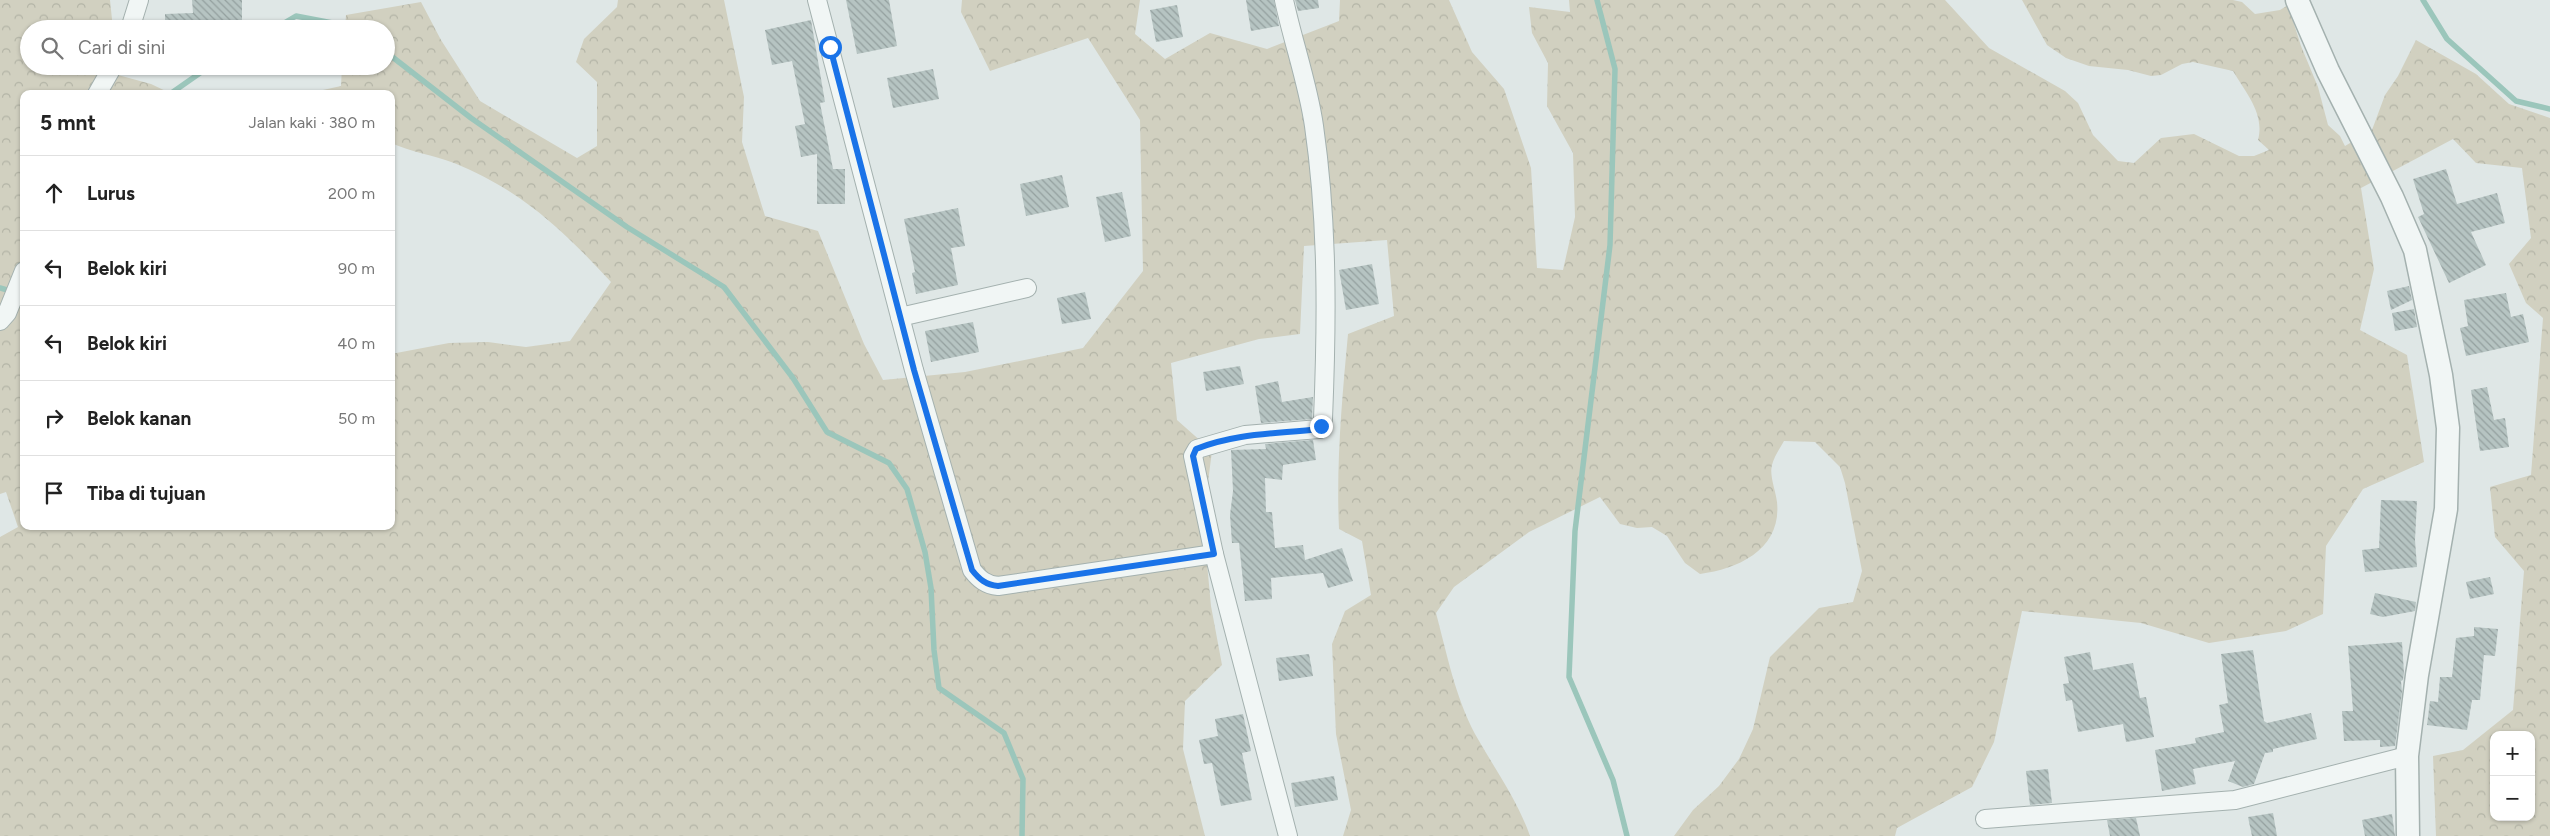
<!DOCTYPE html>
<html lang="id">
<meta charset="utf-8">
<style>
body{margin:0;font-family:Figtree,sans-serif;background:#f6f6f6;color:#222}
.controls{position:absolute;right:15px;bottom:15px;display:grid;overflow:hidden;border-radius:10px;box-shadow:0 1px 4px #0004}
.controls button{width:45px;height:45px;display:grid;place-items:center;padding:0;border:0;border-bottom:1px solid #e0e0e0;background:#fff;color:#222;font:25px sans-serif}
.stop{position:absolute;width:15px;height:15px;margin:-11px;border:4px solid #1a73e8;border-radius:50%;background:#fff}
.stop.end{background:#1a73e8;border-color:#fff;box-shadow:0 1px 5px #0008}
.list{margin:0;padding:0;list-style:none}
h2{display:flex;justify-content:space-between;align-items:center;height:65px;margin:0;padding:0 20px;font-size:21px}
h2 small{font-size:16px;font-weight:400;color:#767676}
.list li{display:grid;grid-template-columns:32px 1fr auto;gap:15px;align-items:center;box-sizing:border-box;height:75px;padding:0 20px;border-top:1px solid #e0e0e0}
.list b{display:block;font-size:19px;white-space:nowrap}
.list em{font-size:16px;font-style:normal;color:#767676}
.icon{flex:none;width:28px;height:28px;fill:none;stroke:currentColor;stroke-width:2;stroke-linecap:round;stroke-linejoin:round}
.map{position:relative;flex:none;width:2550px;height:836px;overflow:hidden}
.search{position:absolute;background:#fff;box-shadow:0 1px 4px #0004;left:20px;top:20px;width:375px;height:55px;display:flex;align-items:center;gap:12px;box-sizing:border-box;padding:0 18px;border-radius:28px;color:#767676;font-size:19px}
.panel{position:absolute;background:#fff;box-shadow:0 1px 4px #0004;left:20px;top:90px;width:375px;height:440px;border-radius:10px}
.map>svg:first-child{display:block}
.forest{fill:url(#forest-crowns);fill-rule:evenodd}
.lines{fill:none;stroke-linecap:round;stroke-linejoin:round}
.stream{stroke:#9bc6bb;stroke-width:5.5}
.building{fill:url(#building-back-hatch)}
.minor-casing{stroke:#a4b1af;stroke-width:20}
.tertiary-casing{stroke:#a4b1af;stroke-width:25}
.minor{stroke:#f1f6f5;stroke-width:18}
.tertiary{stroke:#f1f6f5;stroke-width:22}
.route{stroke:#1a73e8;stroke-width:6}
</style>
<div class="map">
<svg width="2550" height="836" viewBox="0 0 2550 836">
<defs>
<pattern id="forest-crowns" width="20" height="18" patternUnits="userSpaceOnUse" patternTransform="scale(1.25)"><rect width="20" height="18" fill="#d1d0c0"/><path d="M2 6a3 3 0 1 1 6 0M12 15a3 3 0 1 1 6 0" fill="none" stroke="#b3b4a6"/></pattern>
<pattern id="building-back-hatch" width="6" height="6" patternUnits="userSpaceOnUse" patternTransform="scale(1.25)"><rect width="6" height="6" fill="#b6c4c2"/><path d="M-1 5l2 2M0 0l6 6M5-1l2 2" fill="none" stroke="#94a09f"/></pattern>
</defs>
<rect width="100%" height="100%" fill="#dfe7e6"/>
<path class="forest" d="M0,0H110L113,29H29V66H117L118,75L151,84L172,94H24V526H391V354L449,343L488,342L526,347L570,341L611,282C563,230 521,190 454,163C433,155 411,152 391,143V94H305L341,86L342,66H386V29H345L346,15L421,2L441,40L480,101L577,158L597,146V82L576,62L584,39L617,7L618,0H724L744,97L742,142L765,216L818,231L864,344L883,380L965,372L1083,348L1143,271L1140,120L1088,38L990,71L961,12L962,0H1140L1135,34L1165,59L1210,33L1267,49L1339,21L1340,0H1449L1472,52L1504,89L1531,168L1537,268L1563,270L1575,217L1573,153L1547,106L1548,63L1532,33L1529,7L1570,12L1569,0H1945L1989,48L2065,91L2078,103L2093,135L2118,161L2134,163L2161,138L2194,134L2239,156H2254L2269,150L2258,140C2265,114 2246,93 2233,71L2193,62L2182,64L2161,75L2151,76L2128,70L2089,66L2066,58L2047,45L2022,0H2233L2242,2L2255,14L2280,10L2288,5L2301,46L2318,87L2328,125L2340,136L2345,146L2372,130L2385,95L2398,76L2416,40L2476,74L2509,104L2550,118V836H2436L2433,756L2463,750L2513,710L2524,571L2495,537L2490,487L2531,475L2543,318L2526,303L2509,264L2531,238L2522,168L2476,163L2453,139L2361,188L2374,269L2360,330L2407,355L2424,462L2363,489L2326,546L2323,614L2286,631L2209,643L2141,623L2022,611L1994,742L1972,787L1897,828L1895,836H1674L1693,810L1719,786L1739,759L1753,729L1770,657L1819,608L1853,602L1862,571L1845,483L1840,467L1815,442L1784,441C1780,448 1774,457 1772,465C1769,475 1776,492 1777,502C1782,548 1740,569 1700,574L1685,563L1667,536L1652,527L1637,528L1620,524L1600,497L1529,532L1454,587L1436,613C1447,654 1455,696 1475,734C1494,768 1517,799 1530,836H1343L1351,810L1336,734L1332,644L1345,611L1371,595L1362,541L1339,529C1336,464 1342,399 1348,334L1394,316L1387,240L1304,246L1300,334L1259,339L1171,363L1177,420L1212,451L1203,521L1211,606L1222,665L1185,701L1183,749L1205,836H0V537L18,527L6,492L0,494ZM2494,735H2531V817H2494Z"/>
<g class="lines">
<g class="stream">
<path d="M1597,0L1615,69L1610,245L1575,531L1569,677L1613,780L1627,836"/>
<path d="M2423,0L2447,39L2516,101L2550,109"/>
<path d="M274,29L296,16L343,25L350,29"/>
<path d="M386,52L471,118L627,227L724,287L793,378L827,432L889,463L907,489L925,552L931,588L934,650L939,688L1004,733L1023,779L1022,836"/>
<path d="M170,94L210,66"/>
<path d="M0,288L14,292"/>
</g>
</g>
<g class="building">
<path d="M192,0H242V28L165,29V14L193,13Z"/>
<path d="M846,0H889L897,46L857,54Z"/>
<path d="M1246,0H1274L1279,26L1251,31Z"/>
<path d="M1295,0H1318L1319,8L1298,11Z"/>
<path d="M1177,5L1183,37L1156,42L1150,10Z"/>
<path d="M811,20L825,102L820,103L833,169H845V204H817V154L801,157L795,126L805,124L792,61L772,65L765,30Z"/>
<path d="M933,69L939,99L893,108L887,78Z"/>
<path d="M2446,169L2457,204L2497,193L2505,223L2471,232L2486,265L2449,283L2418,217L2424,214L2413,179Z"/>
<path d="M1062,175L1069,207L1026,216L1020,184Z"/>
<path d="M1122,192L1131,236L1105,242L1096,197Z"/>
<path d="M958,208L965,246L951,248L958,285L916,294L912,273L915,272L904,219Z"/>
<path d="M1372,264L1379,304L1346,310L1339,270Z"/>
<path d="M2409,286L2412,300L2391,310L2387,291Z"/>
<path d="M1085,292L1091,319L1062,324L1057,298Z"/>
<path d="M2506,293L2511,317L2523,314L2529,342L2466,356L2460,328L2468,326L2464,300Z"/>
<path d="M2414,309L2417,327L2395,331L2392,313Z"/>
<path d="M973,322L979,352L931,362L925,331Z"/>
<path d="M1240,366L1244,384L1206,391L1203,372Z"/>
<path d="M1278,381L1282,402L1313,397L1312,419L1261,423L1255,386Z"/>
<path d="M2487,387L2494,420L2505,418L2509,447L2480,451L2471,390Z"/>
<path d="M1313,440L1316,460L1283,465L1282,480L1265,478L1266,512H1272L1275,548L1303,545L1305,560L1342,548L1353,581L1328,588L1323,573L1271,578L1272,599L1245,601L1239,543H1232L1230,515L1233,491L1231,450L1266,449L1265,444Z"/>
<path d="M2381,500L2417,501L2415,540L2417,567L2365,572L2362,550L2379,548Z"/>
<path d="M2490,577L2494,594L2470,599L2466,582Z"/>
<path d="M2375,593L2416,602L2415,611L2383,617L2370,614Z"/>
<path d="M2474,627L2498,629L2495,656L2484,655L2480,700H2472L2467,730L2427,725L2430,701L2438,702L2440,677H2452L2456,638L2474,636Z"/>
<path d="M2402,642L2404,673L2403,680L2401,681L2402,692L2395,746L2380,747V740L2344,741L2342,711H2353L2348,646Z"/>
<path d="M2253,650L2264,721L2267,723L2311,713L2317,739L2273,749V752L2265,753L2254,784L2243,787L2228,781L2235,761L2193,769L2196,784L2162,791L2155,750L2196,743L2195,738L2224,732L2219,705L2228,703L2221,654Z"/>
<path d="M2090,652L2093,670L2133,663L2140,698L2146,697L2154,737L2126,742L2123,724L2078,732L2072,700L2066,701L2063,684L2069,683L2064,657Z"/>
<path d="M1309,654L1313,676L1279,681L1276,658Z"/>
<path d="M1243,714L1251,751L1242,753L1252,800L1221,806L1212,763L1204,764L1199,740L1218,736L1215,719Z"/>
<path d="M2048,769L2052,803L2030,805L2026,771Z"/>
<path d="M1334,776L1338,800L1295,807L1291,783Z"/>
<path d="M2273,813L2277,836H2252L2248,817Z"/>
<path d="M2392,814L2395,836H2365L2362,820Z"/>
<path d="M2136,818L2140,836H2110L2107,820Z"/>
</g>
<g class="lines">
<defs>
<g id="minor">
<path d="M817,0L914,370L972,570C979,579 986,585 998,586L1214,554L1288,836"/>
<path d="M130,29L139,0"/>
<path d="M97,94L113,66"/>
<path d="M900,317L1027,288"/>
<path d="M0,321L7,313L24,271"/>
<path d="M1214,554L1193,456L1197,449L1245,435L1319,429L1323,419C1327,322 1328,223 1314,126C1308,84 1293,42 1284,0"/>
<path d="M1985,819L2235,800L2407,756"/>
</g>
<path id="tertiary" d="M2297,0L2328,71L2392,197L2415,250L2441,375L2448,428L2446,509L2417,675L2407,756L2408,836"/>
</defs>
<use href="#minor" class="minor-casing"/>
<use href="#tertiary" class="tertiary-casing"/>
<use href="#minor" class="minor"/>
<use href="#tertiary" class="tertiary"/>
</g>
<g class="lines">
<path class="route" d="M830,47L914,370L972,570C979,579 986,585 998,586L1214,554L1193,456L1196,449C1236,433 1277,434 1319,429L1321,426"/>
</g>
</svg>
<div class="controls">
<button>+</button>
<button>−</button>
</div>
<div class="stop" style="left:830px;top:47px"></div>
<div class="stop end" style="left:1321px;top:426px"></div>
<div class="search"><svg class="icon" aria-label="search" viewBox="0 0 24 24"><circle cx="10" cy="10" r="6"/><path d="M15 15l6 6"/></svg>Cari di sini</div>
<section class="panel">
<h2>5 mnt<small>Jalan kaki · 380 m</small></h2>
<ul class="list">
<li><svg class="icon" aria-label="ahead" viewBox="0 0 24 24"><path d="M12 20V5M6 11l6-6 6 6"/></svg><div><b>Lurus</b></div><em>200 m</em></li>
<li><svg class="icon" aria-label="left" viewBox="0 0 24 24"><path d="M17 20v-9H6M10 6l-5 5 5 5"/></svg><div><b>Belok kiri</b></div><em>90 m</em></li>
<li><svg class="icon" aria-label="left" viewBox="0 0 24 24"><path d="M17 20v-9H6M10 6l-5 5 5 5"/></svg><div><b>Belok kiri</b></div><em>40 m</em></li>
<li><svg class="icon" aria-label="right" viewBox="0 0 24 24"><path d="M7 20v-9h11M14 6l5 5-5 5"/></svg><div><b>Belok kanan</b></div><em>50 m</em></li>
<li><svg class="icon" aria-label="arrive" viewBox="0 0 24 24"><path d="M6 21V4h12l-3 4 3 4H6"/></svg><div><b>Tiba di tujuan</b></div></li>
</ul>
</section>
</div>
